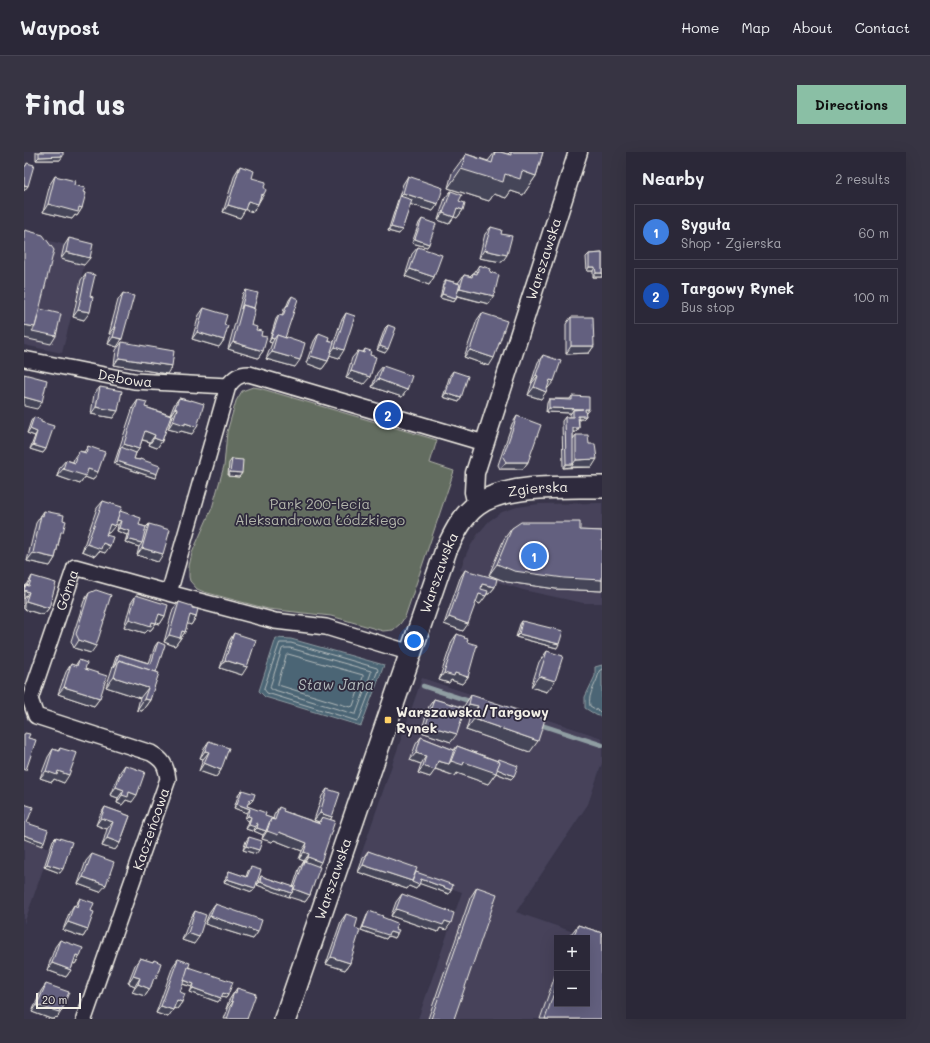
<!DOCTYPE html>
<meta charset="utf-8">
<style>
body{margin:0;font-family:Mali,sans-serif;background:#373443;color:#f1f3f6}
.controls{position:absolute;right:12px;bottom:12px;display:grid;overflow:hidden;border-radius:0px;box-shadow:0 4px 16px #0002}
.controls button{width:36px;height:36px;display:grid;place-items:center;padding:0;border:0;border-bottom:1px solid #474453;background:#2b2838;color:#f1f3f6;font:20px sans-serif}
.scale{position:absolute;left:12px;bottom:10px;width:45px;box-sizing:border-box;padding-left:4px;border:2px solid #f4f1e8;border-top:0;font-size:11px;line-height:14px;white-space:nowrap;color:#f4f1e8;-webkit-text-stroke:3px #2f2a3d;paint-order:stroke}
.you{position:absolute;left:390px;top:489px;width:14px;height:14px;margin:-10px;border:3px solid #fff;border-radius:50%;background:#1a73e8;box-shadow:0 0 0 6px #1a73e833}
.badge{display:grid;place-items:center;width:26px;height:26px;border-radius:50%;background:#8abfa5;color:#fff;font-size:13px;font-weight:700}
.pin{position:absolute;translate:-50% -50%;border:2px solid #fff;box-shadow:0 1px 4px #0006}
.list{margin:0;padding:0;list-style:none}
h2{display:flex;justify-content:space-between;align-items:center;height:52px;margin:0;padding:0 16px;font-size:17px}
h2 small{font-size:13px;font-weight:400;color:#a6a6ae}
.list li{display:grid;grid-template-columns:26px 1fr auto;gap:12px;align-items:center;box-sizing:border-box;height:56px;margin:0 8px 8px;padding:0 8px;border:1px solid #474453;border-radius:0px}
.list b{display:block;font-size:15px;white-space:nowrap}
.list p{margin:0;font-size:13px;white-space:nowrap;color:#a6a6ae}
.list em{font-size:13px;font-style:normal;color:#a6a6ae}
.map{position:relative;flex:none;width:578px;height:867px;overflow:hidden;border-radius:0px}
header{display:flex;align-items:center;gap:24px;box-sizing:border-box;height:56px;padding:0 20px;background:#2b2838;border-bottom:1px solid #474453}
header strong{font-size:19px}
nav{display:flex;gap:22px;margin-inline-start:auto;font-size:14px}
.intro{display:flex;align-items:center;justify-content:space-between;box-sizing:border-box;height:96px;padding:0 24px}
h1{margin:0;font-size:28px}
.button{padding:10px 18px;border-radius:0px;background:#8abfa5;color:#111;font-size:14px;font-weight:700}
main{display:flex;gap:24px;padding:0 24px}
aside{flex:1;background:#2b2838;border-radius:0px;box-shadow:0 4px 16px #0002}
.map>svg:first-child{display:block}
.built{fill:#46425a;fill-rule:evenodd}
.green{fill:#646d61;stroke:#acafa4}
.water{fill:#4c6574;stroke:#8f9da2}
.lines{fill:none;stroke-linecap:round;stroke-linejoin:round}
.shore{stroke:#b1b9ba;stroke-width:1}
.stream{stroke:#8f9da2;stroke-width:4.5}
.minor-casing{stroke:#f4f1e8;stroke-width:18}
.tertiary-casing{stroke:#f4f1e8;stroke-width:21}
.secondary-casing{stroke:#f4f1e8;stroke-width:24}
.minor{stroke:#2f2a3d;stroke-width:15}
.tertiary{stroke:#2f2a3d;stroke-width:18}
.secondary{stroke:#2f2a3d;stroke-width:21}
.wall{fill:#55536d;stroke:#f4f1e8}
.shaded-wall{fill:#454459;stroke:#f4f1e8}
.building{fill:#63617f;stroke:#f4f1e8}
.poi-dot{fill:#ffd166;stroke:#2f2a3d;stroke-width:1.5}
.labels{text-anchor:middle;stroke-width:3.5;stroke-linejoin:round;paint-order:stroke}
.street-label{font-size:14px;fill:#f4f1e8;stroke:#2f2a3d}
.park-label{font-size:14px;fill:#b3b6ab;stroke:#2f2a3d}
.poi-label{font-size:14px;font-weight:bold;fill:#f4f1e8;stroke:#2f2a3d;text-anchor:start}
.water-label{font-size:15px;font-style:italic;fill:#b1b9ba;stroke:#2f2a3d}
</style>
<header>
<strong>Waypost</strong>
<nav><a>Home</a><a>Map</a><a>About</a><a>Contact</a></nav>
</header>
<div class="intro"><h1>Find us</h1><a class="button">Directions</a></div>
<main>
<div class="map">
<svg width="578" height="867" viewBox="0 0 578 867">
<rect width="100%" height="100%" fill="#39354a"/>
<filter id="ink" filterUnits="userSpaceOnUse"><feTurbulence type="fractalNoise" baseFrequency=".025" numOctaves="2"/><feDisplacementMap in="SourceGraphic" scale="8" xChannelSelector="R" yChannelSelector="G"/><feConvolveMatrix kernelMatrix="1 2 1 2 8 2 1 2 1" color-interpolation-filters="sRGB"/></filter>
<g filter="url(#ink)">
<g class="built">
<path d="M0,83L64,98L38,201L0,193Z"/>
<path d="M578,351V451H559L499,438L436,418L444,398L454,382L465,369L478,360L493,355L515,352Z"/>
<path d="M398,526L578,586V611L564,652L492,760L578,790V867H394L438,740L336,706ZM533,786H563V852H533Z"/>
<path d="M0,688L26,697L0,772Z"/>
</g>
<path class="green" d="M229,235L235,236L413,288L406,311L430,319L381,465L376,472L369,478L359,479L307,464L244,457L180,440L173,437L166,429L165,425V414L168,401L188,356L200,314L203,280L212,249L218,239Z"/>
<g class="water">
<path d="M252,486L267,487L360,513L337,574L241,545L235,539Z"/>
<path d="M578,513V565L572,563L561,556V545L571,524V515Z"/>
</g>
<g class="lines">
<g class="shore">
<path d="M256,491H267L353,516L354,518L335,568L333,569L243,541L240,537Z"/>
<path d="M260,496H266L347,519V521L332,562H330L247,537L246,535L258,497Z"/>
<path d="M264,502L339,523V525L329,554L326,555L254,533V531L262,504Z"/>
<path d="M578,517L575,519C574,531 563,541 566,554L578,561"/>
</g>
<g class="stream">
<path d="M399,534L448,550"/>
<path d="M514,572L578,593"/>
</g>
<defs>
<g id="minor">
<path id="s1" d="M0,207L110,229L204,234"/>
<path d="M387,501L302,475L251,469L145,441L204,234C210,226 215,222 225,222L460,291"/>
<path d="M6,547L12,564L127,601C139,608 142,613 144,627L60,867"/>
<path id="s2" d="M6,547L51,415L145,441"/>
</g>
<g id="tertiary">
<path id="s3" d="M453,353L450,340L451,321L554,0"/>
</g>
<g id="secondary">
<path id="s4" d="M261,867L422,398C430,382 438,364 453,353C481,332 543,335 578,335"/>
</g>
</defs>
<use href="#minor" class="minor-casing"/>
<use href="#tertiary" class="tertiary-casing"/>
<use href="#secondary" class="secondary-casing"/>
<use href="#minor" class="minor"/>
<use href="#tertiary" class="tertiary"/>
<use href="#secondary" class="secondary"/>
</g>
<g class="wall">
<path d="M12,0H39L36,8H12Z"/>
<path d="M471,0H476L484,2L486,0H519L512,24L499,43L487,39L482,46L470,42L465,49L424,36L428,21L442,2L464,9Z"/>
<path d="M216,14L228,26L235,50L234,52L229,60L221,57L216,66L199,60L211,22Z"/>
<path d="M31,24L50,33L59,40L58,56L53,64L51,63L48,67L19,60L26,32Z"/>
<path d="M384,24L414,52L409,59L386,52L378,78L375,82L364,79L379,32Z"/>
<path d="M427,39L435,49L439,58L433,66L430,64L425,72L414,68L421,46Z"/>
<path d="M398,67L405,92L403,95L388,91L395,71Z"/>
<path d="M467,75L477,82L478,110L455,106L461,82Z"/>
<path d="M45,86L60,113L37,107L40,94Z"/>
<path d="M394,95L410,125L405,133L381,124L388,102Z"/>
<path d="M578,101V125H569V119H563L562,105L565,102Z"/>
<path d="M455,113L466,120L465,152L433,144L430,150L416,146L419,132L422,128L434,131L440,123L446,124L449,121H450Z"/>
<path d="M62,121L60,168L49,165L57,128Z"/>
<path d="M222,138L230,156L227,173L232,178L237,184L239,199L234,206L204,197L219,141Z"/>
<path d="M99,141L93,195L84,192L87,182H85L94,148Z"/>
<path d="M268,144L261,186L271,215L242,207L248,191L245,190L252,167L255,163L258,164L260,157L263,153L265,148Z"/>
<path d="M180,156L200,173V188L195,195L168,187L175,163Z"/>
<path d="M322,161L315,206L306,203L304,209L298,217L282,211L290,189L295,181L304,188L310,190L317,169Z"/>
<path d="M458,161L465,214L440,205L453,168Z"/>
<path d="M547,165L570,194L565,201L542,202V172Z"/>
<path d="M364,173L361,201L353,198L361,176Z"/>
<path d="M98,190L143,222L90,213L92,198Z"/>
<path d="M341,197L346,203L340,232L322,226L328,206L334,199L339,200Z"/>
<path d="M519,203L524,236L517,247L504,243L508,231H507L514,210Z"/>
<path d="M359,214L383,238L378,245L348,235L353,221Z"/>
<path d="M429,219L435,250L419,245L426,223Z"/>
<path d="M76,235L89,266L67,262L70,242Z"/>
<path d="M548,244L565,257L562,261H561L562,264L559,267H555V276L552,280H549V287L552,283L565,292L568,315L539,316L538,269L541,265H546V262L547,261L522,260L523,251L525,247H546Z"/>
<path d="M155,246L166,249L167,248L168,282L157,279L156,280L144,277L148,264H146L138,289L133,296L125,293L126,290L118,288L115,297L112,301L110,307L115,308L116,307L133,322L131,326L90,312L109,255L114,248L121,255L146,263L150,253Z"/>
<path d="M493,264L504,310L499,317H476L474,313L488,272Z"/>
<path d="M10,265L22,297L19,301L6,297L11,284L3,281L7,269Z"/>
<path d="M64,294L69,328L61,325L56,332L33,324L36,315L42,308L49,310L50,306L55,299L60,300Z"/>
<path d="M208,307L218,321L215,325L204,324L205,311Z"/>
<path d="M79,349L96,359L115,373L122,375L125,372L134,410L113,403L115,395L101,390L103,383L93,379L94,373L91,372L85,381L82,380V383L81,401L75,399L71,404L58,399L73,356Z"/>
<path d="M20,359L36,385L31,406L26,414L3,409L12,371Z"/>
<path d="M488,376L578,379V439L532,437L483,430L465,423L480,387Z"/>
<path d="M441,418L471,435L465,442H463L456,452L452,450L439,479L420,472L436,426Z"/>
<path d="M8,424L25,456L19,463L0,457V435L2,433H3Z"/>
<path d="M65,441L67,501L50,496L47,489L60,449Z"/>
<path d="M112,443L141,464L136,472L132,471L127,478H124L121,481L100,475L107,451Z"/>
<path d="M155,450L168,456L172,465L167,473L163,471L161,480L151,494L140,490L149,457Z"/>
<path d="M498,469L533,496L492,485L496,472Z"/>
<path d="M210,481L218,523L196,516L205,489Z"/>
<path d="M433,482L440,486L443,490L444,525L438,532L427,528L425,531L415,528L428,489Z"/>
<path d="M134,490L132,520L126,548L118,559L113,558L116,546L82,535L92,505L95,502L125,511L131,494Z"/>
<path d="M523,499V540L507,535L515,510Z"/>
<path d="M55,508L61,517L76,546L70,554L34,542L42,520L47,512L51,514Z"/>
<path d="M447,543L506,600L442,578L446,565L439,563L427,590L397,580L405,554L410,547L439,556L440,554Z"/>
<path d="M397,585L430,598L433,594L474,609L475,607L487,627L472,621L464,632L433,621L431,624L411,617L406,625L394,621L397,612L386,608L392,592Z"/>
<path d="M185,589L197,618L192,625L175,619L179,607L176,606L180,596Z"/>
<path d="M36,596L40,631L30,627L28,630L16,626L24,605L29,597L34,599Z"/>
<path d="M101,613L108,650L102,648L98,653L93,651L94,646L86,643L91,631L94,625L96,620Z"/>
<path d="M303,637L307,668L294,714L286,743L281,750L233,733L235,728L237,724L269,735L275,717L280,709L275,707L278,699L250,688L248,690L238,687L239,683L230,679L231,675L228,679L222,677L225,669L221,667L223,661L210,656L215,641L218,638L229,648L226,651H224L223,654L241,664L249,667L250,663L255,655L259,659L294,671L295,670L290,668L298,644Z"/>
<path d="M81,655L106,664L96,691L91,698L78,694L83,677L72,673L76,663Z"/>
<path d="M32,685L36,721L20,715L29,688Z"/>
<path d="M225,685L232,702L219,698L222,689Z"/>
<path d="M344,699L392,720L427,738L425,742L395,731L392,737L385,734L383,737L334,720L339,706Z"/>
<path d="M68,702L76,740L54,732L62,709Z"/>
<path d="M227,715L231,736L228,740L200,730L203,723L205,719L222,725L224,719Z"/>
<path d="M453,735L430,867H404L446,746Z"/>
<path d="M378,742L422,778L416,776L414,780L367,764L372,750Z"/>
<path d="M56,746L64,777L59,785L39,778L45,761L50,753L51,754Z"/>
<path d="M191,752L234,780L229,787L181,772L186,759Z"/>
<path d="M171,759L170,792L158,788L166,767Z"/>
<path d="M345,759L358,765L371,777L373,782L371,786L364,784L362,787L337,778L343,763Z"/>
<path d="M322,762L326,811L321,818L302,812L317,769Z"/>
<path d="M554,773L578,781V867H516L533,818V852H563V786H544Z"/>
<path d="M36,788L56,804L51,812L49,811L47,818L42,825L23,818L31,795Z"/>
<path d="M116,806L128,810L130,808L128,831L126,837L121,844L108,840L111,834L104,831L111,813Z"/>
<path d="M154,807L165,815L204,843L202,846L197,845L194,850L166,840L168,835L158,832L156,840L158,850L153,857L150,856L144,865L132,861L149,814Z"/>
<path d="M22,832L33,866L32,865L30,867H27L8,860L17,839Z"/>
<path d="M213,836L223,867H200L204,857H202L205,848Z"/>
</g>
<g class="shaded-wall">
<path d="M39,4L36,8H12L15,5Z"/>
<path d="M437,17L481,22L498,19L512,24L499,43L487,39L482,46L470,42L465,49L424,36Z"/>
<path d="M0,33L4,34L0,39Z"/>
<path d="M379,41L414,52L409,59L375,49L376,44Z"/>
<path d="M240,42L235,50L237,43Z"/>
<path d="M224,49L234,52L229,60L219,57Z"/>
<path d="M24,52L55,55L58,56L53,64L51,63L48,67L19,60Z"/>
<path d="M204,53L221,58L216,66L199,60Z"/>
<path d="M433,56L439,58L433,66L428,64Z"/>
<path d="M419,61L430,65L425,72L414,68Z"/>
<path d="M367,75L378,78L375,82L364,79Z"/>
<path d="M391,87L405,92L403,95L388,91Z"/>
<path d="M460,98L483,103L478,110L455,106Z"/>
<path d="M42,100L66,106L60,113L37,107Z"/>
<path d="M565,115H571L569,119H563Z"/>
<path d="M386,117L410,125L405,133L381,124Z"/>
<path d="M572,121H578V125H569Z"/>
<path d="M436,136L470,144L465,152L431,143Z"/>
<path d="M418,142L432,146L430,150L416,146Z"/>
<path d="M54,158L66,160L60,168L49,165Z"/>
<path d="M0,173L11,175L32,184L27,192L0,186Z"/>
<path d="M90,175H92L87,182H85Z"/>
<path d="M173,180L200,188L195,195L168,187Z"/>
<path d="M89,185L98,187L93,195L84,192Z"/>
<path d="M247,186L250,187L248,191L245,190Z"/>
<path d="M209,190L239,199L234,206L204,197Z"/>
<path d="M356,194L364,197L361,201L353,198Z"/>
<path d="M547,194H570L565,201L542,202Z"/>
<path d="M311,195L320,198L315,206L305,203Z"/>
<path d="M446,198L470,206L465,214L440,205Z"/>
<path d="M248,200L276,208L271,215L242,207Z"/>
<path d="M287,204L304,209L298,217L282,211Z"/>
<path d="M95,206L148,214L143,222L90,213Z"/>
<path d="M327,219L346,225L340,232L322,226Z"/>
<path d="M512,223L514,224L508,231H507Z"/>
<path d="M354,227L383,238L378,245L348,235Z"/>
<path d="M526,228L530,229L524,236L521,235Z"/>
<path d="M510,235L522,240L517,247L504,243Z"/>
<path d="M422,241L437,246L435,250L419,245Z"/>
<path d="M0,245L18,250L13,257L0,254Z"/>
<path d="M72,255L94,259L89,266L67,262Z"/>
<path d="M151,256L153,257L148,264H146Z"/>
<path d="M525,256L559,257L549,258L547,261L522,260Z"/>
<path d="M561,257H565L562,261H559Z"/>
<path d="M554,264H562L559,267H552Z"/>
<path d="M149,269L161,271L173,275L168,282L157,279L156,280L144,277Z"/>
<path d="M549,276H555L552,280H546Z"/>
<path d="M6,277L13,280L11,284L3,281Z"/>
<path d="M121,279L131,283L126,290L116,287Z"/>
<path d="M130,286L138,289L133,296L125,293Z"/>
<path d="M100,292L115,297L110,304L97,296Z"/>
<path d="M9,293L22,297L19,301L6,297Z"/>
<path d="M573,307L568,315H547L552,308Z"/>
<path d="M93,309L133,322L131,326L90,312Z"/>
<path d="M482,310H504L499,317H476Z"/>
<path d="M542,312H549L547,315L539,316Z"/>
<path d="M39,317H64L74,320L69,328L61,325L56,332L33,324Z"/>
<path d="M206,320L218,321L215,325L204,324Z"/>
<path d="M92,368L97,369L94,373L89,372Z"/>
<path d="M86,372L91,374L85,381L80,380Z"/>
<path d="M95,376L106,379L103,383L93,379Z"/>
<path d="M103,387L118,391L115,395L101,390Z"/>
<path d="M79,391L86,394L81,401L75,399L71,404L58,399L63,392Z"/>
<path d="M118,396L139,402L134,410L113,403Z"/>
<path d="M9,401L31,406L26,414L3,409Z"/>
<path d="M473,412L578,428V439L532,437L483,430L465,423Z"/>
<path d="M458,432L471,435L465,442L453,440Z"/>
<path d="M0,439L5,440L0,447Z"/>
<path d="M455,442L462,444L456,452L450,449Z"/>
<path d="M2,449L25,456L19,463L0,457V452Z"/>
<path d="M135,462L141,464L136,472L129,470Z"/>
<path d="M166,463L172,465L167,473L161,471Z"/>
<path d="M425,465L444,472L439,479L420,472Z"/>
<path d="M105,467L128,470L132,471L127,478H124L121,481L100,475Z"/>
<path d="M158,479L161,480L151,494L140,490L145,483Z"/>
<path d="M495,482L535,492L533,496L492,485Z"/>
<path d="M55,488L72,494L67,501L50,496Z"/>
<path d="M201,508L223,515L218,523L196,516Z"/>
<path d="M420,521H431L444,525L438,532L427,528L425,531L415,528Z"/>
<path d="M515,524L531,529L523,540L507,535Z"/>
<path d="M90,525L124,536L116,546L82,535Z"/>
<path d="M40,535L76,546L70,554L34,542Z"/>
<path d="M120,547L126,548L118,559L113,558Z"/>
<path d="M445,552L454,554L446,565L437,563Z"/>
<path d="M450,567L514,589L506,600L442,578Z"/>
<path d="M402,573L433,582L427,590L397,580Z"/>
<path d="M181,599L185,600L179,607L176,606Z"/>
<path d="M392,601L402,604L397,612L386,608Z"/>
<path d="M414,609L425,612L427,609L440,610L471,616L490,624L487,627L472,621L464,632L433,621L431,624L409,616Z"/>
<path d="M180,611L197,618L192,625L175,619Z"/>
<path d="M399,614L411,618L406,625L394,621Z"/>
<path d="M22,619H34L45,623L40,631L30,627L28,630L16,626Z"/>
<path d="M92,635L100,638L94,646L86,643Z"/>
<path d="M105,640L113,643L108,650L102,648L98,653L93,651L98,643Z"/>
<path d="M226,647L229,648L226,651L223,650Z"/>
<path d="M213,652L226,657L223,661L210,656Z"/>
<path d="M296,661L308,665L303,672L298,665L295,670L290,668Z"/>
<path d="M224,664L227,665L225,669L221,667Z"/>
<path d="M77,666L89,670L83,677L72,673Z"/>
<path d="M232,671L234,672L228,679L222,677L225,673Z"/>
<path d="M233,676L242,679L239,683L230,679Z"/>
<path d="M243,679L255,680L283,691L278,699L250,688L248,690L238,687Z"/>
<path d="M0,683L20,690L18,694L0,687Z"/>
<path d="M83,686L96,691L91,698L78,694Z"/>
<path d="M222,694L235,698L232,702L219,698Z"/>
<path d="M280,700L285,702L280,709L275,707Z"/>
<path d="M284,705L297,710L292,718L279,713Z"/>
<path d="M23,712L39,717L36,721L20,715Z"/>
<path d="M339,713L388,729L395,733L392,737L385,734L383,737L334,720Z"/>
<path d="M59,725L82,733L76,740L54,732Z"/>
<path d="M203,727L231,736L228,740L200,730Z"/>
<path d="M397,727L427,738L425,742L394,731Z"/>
<path d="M236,730L268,741L265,745L233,733Z"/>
<path d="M270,737L286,743L281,750L265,745Z"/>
<path d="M372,757L421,769L427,771L422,778L416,776L414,780L367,764Z"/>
<path d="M186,764L234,780L229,787L181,772Z"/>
<path d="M44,770L64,777L59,785L39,778Z"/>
<path d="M339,775L366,780L373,782L371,786L364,784L362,787L337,778Z"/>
<path d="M164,781L175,785L170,792L158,788Z"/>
<path d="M52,803L56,804L51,812L47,810Z"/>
<path d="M307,805L326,811L321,818L302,812Z"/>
<path d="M28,811L47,818L42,825L23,818Z"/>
<path d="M109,824L116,826L111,834L104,831Z"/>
<path d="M159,828L170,832L168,835L156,831Z"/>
<path d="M114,832L126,837L121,844L108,840Z"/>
<path d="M169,836L197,846L194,850L166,840Z"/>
<path d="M199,841L204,843L202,846L196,845Z"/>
<path d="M153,848L158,850L153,857L148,856Z"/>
<path d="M207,849L209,850L204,857H202Z"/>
<path d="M13,853L36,857L38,858L33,866L32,865L30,867H27L8,860Z"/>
<path d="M137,854L149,858L144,865L132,861Z"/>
</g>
<g class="building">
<path d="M15,0H39V4L15,5Z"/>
<path d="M471,0H476L487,3V0H519L512,24L498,19L496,27L481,22L479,30L437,17L442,2L468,11Z"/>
<path d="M3,11L10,13L4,34L0,33V14H2Z"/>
<path d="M216,14L230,19L228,26L242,30L240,35L242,38L240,42L237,43L234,52L224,49L221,58L204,53Z"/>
<path d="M31,24L51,29L50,33L61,36L59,40L62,41L58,56L55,55L54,60L24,52Z"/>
<path d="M384,24L419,36L414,52L379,41Z"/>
<path d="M427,39L438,43L435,49L441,51L439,58L433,56L430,65L419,61Z"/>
<path d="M376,44L388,48L378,78L367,75Z"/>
<path d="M398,67L412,72L405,92L391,87Z"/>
<path d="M467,75L478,78L477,82L488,84L483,103L460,98Z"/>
<path d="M1,78L19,83L30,98L11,175L0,173V80Z"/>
<path d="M45,86L69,92L66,106L42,100Z"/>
<path d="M394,95L418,103L410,125L386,117Z"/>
<path d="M578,101V121H572L571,115H565V102Z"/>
<path d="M455,113L467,117L466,120L475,123L470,144L436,136L440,123L448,125L449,121L453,122Z"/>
<path d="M62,121L71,123L66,144L69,145L66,160L54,158Z"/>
<path d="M422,128L436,132L432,146L418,142Z"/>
<path d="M222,138L234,141L230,156L219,153L217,157Z"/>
<path d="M99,141L110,144L98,187L89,185L92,175H90Z"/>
<path d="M268,144L274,147L261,186L253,183L250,187L247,186L255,163L259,164L263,153L264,154Z"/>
<path d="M219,153L231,157L227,173L233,175L232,178L238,179L237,184L243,185L239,199L209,190Z"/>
<path d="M180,156L203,163L200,173L204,174L200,188L173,180Z"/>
<path d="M16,157L37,162L32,184L8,179L11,175Z"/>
<path d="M322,161L331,164L320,198L311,195Z"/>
<path d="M458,161L483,169L470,206L446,198Z"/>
<path d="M547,165H569L570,194H547Z"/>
<path d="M364,173L372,176L364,197L356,194Z"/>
<path d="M295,181L305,185L304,188L310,190L304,209L287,204Z"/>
<path d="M253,183L262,186L263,185L281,191L276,208L248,200Z"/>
<path d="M98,190L150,199L148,214L95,206Z"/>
<path d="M341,197L347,199L346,203L352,205L346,225L327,219L334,199L340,201Z"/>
<path d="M519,203L537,209L530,229L526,228L522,240L510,235L514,224L512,223Z"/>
<path d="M359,214L388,224L383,238L354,227Z"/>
<path d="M429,219L444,224L437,246L422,241Z"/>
<path d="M0,222L23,228L18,250L0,245Z"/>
<path d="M76,235L98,239L94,259L72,255Z"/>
<path d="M548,244L565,245V257H561L562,264H554L555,276H549V312H542L541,265H549V258L559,257L525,256V247L548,248Z"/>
<path d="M155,246L167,249V248L180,252L173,275L161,271V273L149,269L153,257L151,256Z"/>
<path d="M114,248L123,250L121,255L147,264L138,289L130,286L131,283L121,279L115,297L100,292Z"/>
<path d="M493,264L517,273L504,310H482L479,305Z"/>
<path d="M10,265L17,268V270L30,274L22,297L9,293L13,280L6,277Z"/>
<path d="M552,283H564L565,292H571L573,307L552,308Z"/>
<path d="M64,294L81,300L74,320L64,317L62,324L39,317L42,308L51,311L55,299L62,301Z"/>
<path d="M97,295L112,301L110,307L116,308V307L136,314L133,322L93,309Z"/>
<path d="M208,307L219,308L218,321L206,320Z"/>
<path d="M79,349L98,355L91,374L86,372L82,383L89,385L86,394L79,391L77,397L63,392Z"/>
<path d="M20,359L40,363L39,368L42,369L39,380H37L31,406L9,401L17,363L19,364Z"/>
<path d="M96,359L117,366L115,373L122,375L118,391L103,387L106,379L95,376L97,369L93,368Z"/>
<path d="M497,370H556V378L578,379V428L540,426L490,419L473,412L488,376Z"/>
<path d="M125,372L146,378L139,402L118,396Z"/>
<path d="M441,418L473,427L471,435L458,432L457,437L464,439L462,444L455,442L444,472L425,465Z"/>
<path d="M8,424L32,431L25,456L2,449L5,440L0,438L2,433L5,434Z"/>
<path d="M72,438L87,443L81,462L82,463L72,494L55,488L52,482L65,441Z"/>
<path d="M112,443L144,453L141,464L135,462L132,471L128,470L127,474L105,467Z"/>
<path d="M155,450L168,454V456L174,457L172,465L166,463L161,480L158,479L156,486L145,483Z"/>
<path d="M498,469L539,479L535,492L495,482Z"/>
<path d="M210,481L232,488L223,515L201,508Z"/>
<path d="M433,482L441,485L440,486L444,487L443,490L453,493L444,525L431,521L430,524L420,521Z"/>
<path d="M134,490L141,493L132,520L95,508L90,515L95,502L127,512Z"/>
<path d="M523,499L539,504L531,529L515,524Z"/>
<path d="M55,508L63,511L61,517L83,524L76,546L40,535L47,512L53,514Z"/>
<path d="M95,508L135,521L126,548L120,547L124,536L90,525Z"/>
<path d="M447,543L521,567L514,589L450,567L454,554L445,552Z"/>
<path d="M410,547L441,556L433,582L402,573Z"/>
<path d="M1,581L6,582L4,586L12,588L2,618H0V583Z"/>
<path d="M397,585L430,598L425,612L414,609L411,618L399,614L402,604L392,601Z"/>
<path d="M185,589L205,596L197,618L180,611L185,600L181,599Z"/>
<path d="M433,594L476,610L472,621L440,610L439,613L427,609Z"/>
<path d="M36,596L53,601L45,623L34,619L33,623L22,619L29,597L35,599Z"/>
<path d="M475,607L494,614L490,624L473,617L476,610L474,609Z"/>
<path d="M101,613L121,620L113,643L105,640L104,645L98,643L100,638L92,635L96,623L97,624Z"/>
<path d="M303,637L316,641L308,665L296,661Z"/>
<path d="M218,638L231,642L229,648L226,647L223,654L242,661L241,664L250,667V668L247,667L245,671L242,679L233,676L234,672L232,671L231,675L225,673L227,665L224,664L226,657L213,652Z"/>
<path d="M0,652L9,655L3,671L24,678L20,690L0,683Z"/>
<path d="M81,655L106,664L96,691L83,686L89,670L77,666Z"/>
<path d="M255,655L260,657L259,659L296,672L298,665L311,669L297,710L284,705L285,702L280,700L283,691L255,680L254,683L243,679L247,667L251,668Z"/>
<path d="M32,685L48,690L39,717L23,712Z"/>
<path d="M225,685L238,689L235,698L222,694Z"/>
<path d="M344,699L393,716L388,729L339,713Z"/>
<path d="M68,702L90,710L82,733L59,725Z"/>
<path d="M280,709L296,715L286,743L270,737Z"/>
<path d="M227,715L237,718L231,736L203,727L205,719L223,725Z"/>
<path d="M392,720L429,733L427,738L397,727L395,733L388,730Z"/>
<path d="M237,724L270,735L268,741L236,730Z"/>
<path d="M453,735L473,742L430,867H407Z"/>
<path d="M378,742L430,761L427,771L421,769L419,773L372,757Z"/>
<path d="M56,746L70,751L67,759L70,760L64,777L44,770L50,753L53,755Z"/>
<path d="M191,752L238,768L234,780L186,764Z"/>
<path d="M171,759L182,763L175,785L164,781Z"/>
<path d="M345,759L359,764L358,765L373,771L371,777L375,778L373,782L366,780L364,783L339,775Z"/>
<path d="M322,762L334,766L331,776L336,778L326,811L307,805Z"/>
<path d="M554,773L578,781V867H521L533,832V852H563V786H549Z"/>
<path d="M36,788L59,796L56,804L52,803L47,818L28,811Z"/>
<path d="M116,806L129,810L130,808L137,811L132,826H130L126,837L114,832L116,826L109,824Z"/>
<path d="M154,807L166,811L156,840L161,842L158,850L153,848L149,858L137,854Z"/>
<path d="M164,815L209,830L204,843L199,841L197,846L169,836L170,832L160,828Z"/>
<path d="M22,832L45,840L38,858L36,857L35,860L13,853Z"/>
<path d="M213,836L232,842L223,867H203L209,850L207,849L210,840L212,841Z"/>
</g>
</g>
<rect class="poi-dot" x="360" y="564" width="8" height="8" rx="2"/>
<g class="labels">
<g class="street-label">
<text dy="5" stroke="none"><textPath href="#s3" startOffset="257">Warszawska</textPath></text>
<text dy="5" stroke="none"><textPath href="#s1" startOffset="103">Dębowa</textPath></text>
<text dy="5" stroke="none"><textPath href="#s4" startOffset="615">Zgierska</textPath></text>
<text dy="5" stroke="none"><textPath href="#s4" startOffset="472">Warszawska</textPath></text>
<text dy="5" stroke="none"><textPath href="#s2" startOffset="115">Górna</textPath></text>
<text transform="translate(127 677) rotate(-71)" y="5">Kaczeńcowa</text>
<text dy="5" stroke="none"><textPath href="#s4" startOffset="148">Warszawska</textPath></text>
</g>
<g class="park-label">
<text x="296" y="357">Park 200-lecia<tspan x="296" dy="16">Aleksandrowa Łódzkiego</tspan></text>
</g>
<g class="poi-label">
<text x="372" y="565">Warszawska/Targowy<tspan x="372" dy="16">Rynek</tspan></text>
</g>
<g class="water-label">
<text x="312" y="538">Staw Jana</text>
</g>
</g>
</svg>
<div class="controls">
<button>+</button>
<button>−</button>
</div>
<div class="scale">20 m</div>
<div class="you"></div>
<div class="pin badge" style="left:510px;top:404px;background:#3f7fe0">1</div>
<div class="pin badge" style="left:364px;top:263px;background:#1a4fb4">2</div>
</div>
<aside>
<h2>Nearby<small>2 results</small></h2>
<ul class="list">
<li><span class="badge" style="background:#3f7fe0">1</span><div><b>Syguła</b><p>Shop · Zgierska</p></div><em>60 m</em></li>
<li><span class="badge" style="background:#1a4fb4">2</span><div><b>Targowy Rynek</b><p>Bus stop</p></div><em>100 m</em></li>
</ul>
</aside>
</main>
